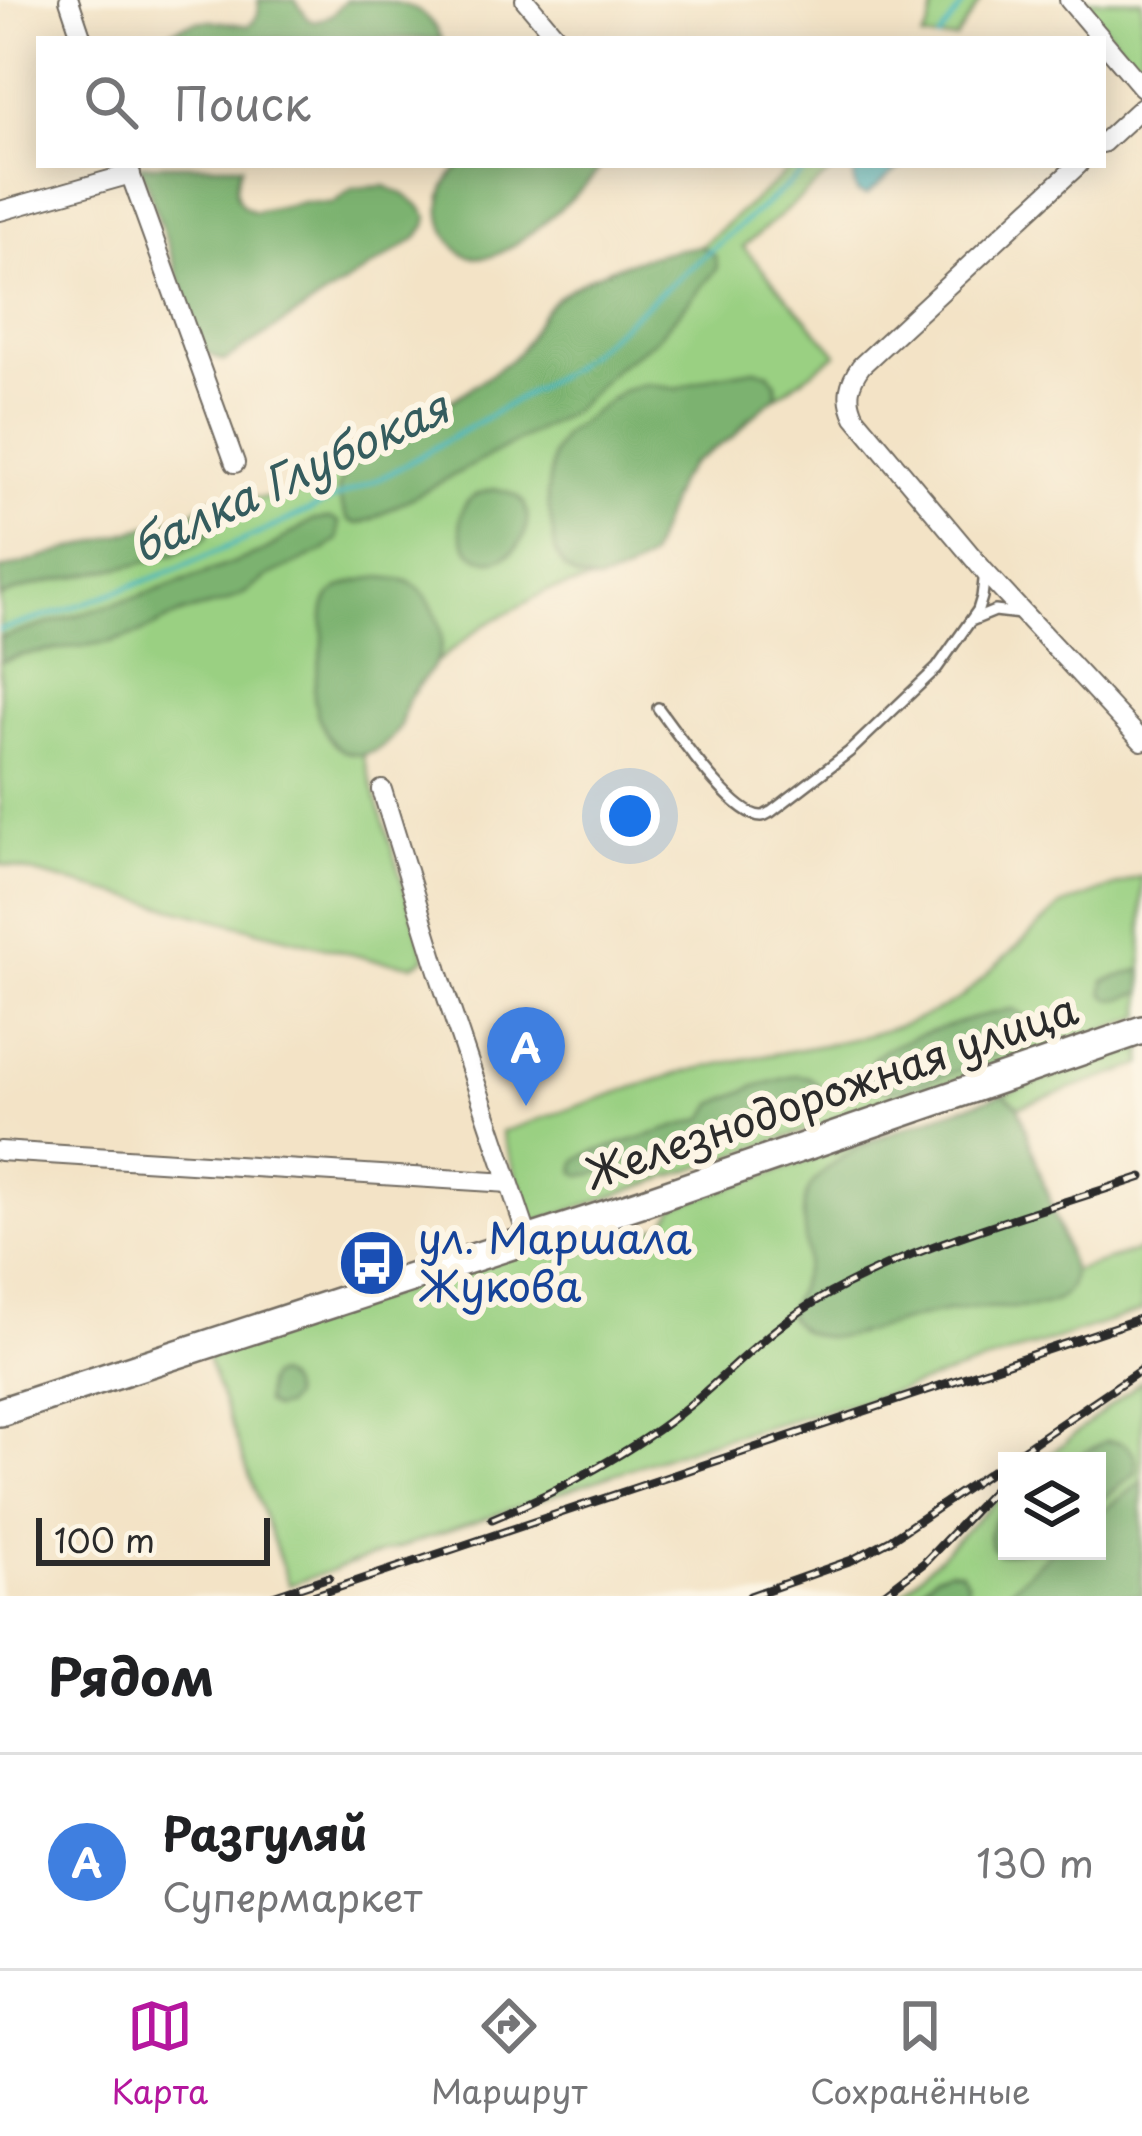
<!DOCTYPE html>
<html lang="ru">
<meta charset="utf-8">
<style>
body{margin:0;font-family:"Playpen Sans",sans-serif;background:#f2f2f2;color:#202124}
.controls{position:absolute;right:36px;bottom:36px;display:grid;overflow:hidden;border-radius:0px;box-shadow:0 6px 30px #0003}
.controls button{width:108px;height:108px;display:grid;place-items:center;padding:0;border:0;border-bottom:3px solid #e0e0e0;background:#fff;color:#202124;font:60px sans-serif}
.scale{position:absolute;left:36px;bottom:30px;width:234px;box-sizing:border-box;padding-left:12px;border:6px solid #2b2b2b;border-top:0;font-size:33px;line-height:42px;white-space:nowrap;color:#2b2b2b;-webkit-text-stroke:9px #fcf5e5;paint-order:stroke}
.you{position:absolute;left:630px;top:816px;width:42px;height:42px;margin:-30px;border:9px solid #fff;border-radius:50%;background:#1a73e8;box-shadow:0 0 0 18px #1a73e833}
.badge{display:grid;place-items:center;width:78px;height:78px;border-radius:50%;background:#b5179e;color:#fff;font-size:39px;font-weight:700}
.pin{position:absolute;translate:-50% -99px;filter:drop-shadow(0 3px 6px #0008)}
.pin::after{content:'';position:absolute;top:63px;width:42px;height:36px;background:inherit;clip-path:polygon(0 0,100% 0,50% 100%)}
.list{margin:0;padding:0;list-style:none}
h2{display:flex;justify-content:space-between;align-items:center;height:156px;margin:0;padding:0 48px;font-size:51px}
h2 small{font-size:39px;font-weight:400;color:#757577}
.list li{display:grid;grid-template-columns:78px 1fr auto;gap:36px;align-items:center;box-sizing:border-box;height:216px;padding:0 48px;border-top:3px solid #e0e0e0}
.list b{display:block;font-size:45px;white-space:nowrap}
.list p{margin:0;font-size:39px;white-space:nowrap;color:#757577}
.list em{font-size:39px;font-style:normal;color:#757577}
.icon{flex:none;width:66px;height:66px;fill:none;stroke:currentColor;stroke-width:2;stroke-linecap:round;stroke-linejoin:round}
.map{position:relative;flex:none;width:1142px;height:1596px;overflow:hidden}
.search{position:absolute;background:#fff;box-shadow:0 6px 30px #0003;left:36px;right:36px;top:36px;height:132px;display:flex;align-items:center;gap:30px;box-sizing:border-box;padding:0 42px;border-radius:0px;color:#757577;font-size:45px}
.sheet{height:372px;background:#fff}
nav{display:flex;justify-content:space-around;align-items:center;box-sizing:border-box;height:168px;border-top:3px solid #e0e0e0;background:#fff;font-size:33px;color:#757577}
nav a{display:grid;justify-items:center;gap:6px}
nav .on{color:#b5179e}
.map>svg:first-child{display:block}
.green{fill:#9ad082;stroke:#627e56;stroke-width:3}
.forest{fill:#7bb270;stroke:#536e4e;stroke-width:3}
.water{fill:#47b7be;stroke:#397174;stroke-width:3}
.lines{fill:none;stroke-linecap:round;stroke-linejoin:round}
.stream{stroke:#47b7be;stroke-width:4.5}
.service-casing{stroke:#716b61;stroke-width:14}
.minor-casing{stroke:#716b61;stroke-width:22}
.secondary-casing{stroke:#716b61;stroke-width:32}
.service{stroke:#fff;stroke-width:9}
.minor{stroke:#fff;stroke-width:18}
.secondary{stroke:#fff;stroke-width:27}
.rail-casing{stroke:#2b2b2b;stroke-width:9}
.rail{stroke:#fcf5e5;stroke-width:4.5;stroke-dasharray:14;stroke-linecap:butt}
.labels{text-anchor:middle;stroke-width:12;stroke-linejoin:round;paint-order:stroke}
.street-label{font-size:42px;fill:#2b2b2b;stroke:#fcf5e5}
.transit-label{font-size:42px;fill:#164399;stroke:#fcf5e5;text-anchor:start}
.water-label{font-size:45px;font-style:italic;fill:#355c5e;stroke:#fcf5e5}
</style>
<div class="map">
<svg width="1142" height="1596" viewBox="0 0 1142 1596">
<rect width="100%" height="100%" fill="#fcf5e5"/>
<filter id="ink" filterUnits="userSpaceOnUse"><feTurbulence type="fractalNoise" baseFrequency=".00833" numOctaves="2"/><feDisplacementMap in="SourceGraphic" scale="24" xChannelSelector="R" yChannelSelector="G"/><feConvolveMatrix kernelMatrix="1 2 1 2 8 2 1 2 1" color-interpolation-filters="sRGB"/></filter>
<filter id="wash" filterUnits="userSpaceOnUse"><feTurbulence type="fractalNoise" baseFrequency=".004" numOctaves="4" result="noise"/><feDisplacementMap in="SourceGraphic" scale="48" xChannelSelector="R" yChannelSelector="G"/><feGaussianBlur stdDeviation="2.7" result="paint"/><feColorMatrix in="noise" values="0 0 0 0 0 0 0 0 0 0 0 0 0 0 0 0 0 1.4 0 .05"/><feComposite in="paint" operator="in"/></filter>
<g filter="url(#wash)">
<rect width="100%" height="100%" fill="#f3e3c6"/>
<g class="green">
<path d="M935,0H981L956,39H922L929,27Z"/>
<path d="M1081,0H1142V71Z"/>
<path d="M795,165H839L743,247L837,354L763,406L734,436L692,463L677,482L649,558L624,574L547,591L480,628L435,663L406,703L400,727L382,747L363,756L426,958L413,965L374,960L0,864V662L22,655L109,642L138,634L182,613L245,593L267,577L311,521L265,551L208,572L141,596L0,638V597L34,585L176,554L201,517L190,514L210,500L219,498H290L353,465L341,477L357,524L372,519L573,411L617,367L656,339L717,269L716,257L701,246Z"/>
<path d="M1142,876V1017L533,1223L501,1132C560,1113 618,1091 677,1074C771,1048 878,1049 962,997L1061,906Z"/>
<path d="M1142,1047V1065L1018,1107L1073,1271L1142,1249V1311L894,1392L705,1443L289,1585L206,1355L555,1240L561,1257L664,1225L676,1206Z"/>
<path d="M1142,1380V1596H899L1007,1490V1551H1097V1461H1042Z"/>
</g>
<g class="forest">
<path d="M258,0H295L309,20L315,22L333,14L346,0C387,0 426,0 441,39H159C195,15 209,20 248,26C258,20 260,10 258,0Z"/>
<path d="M140,165H242C234,185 231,204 255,212L304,202L333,203L353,188L385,186L403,194L420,206L428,217L426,226L415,239L224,361L207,353L202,344Z"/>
<path d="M462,165H601C590,187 524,241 500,253C493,257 482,258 473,257C462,255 457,250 451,241C434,216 438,185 462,165Z"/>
<path d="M701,246L716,257L717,269L656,339L617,367L573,411L372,519L358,524L348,520C336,497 333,484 353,465C405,431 459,398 509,361C527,348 532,324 547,308C580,272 654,252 701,246Z"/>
<path d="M755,369L769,373L776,383L777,396L748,419L734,436L692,463L677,482L649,558L624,574L597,582L576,577L564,568L556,553L547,495L553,454L563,435L622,391L646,384L677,389L715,376Z"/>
<path d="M497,489C520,494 531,502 526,528C522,554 490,572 469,550C462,543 460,533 460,523C460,500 476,492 497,489Z"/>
<path d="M190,514L201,516L208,525L209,534C182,563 79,573 36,585C24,588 12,593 0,597V570Z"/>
<path d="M330,518L339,522L338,539L325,550L267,577L245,593L223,603L182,613L138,634L109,642L22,655L0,662V638L141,596L208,572L265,551L311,521Z"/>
<path d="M379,577C388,578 398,578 407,581C429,590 446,628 440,651C436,668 418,682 409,697C403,707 404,721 397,731C373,765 336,762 321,723C317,715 315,705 314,696C313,677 322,660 323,642C324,628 320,609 329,597C341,582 363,580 379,577Z"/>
<path d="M1142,969V992C1129,996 1112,1006 1103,993L1104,981Z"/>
<path d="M1013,1009L1023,1014C1026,1024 1027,1032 1019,1041C1003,1057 918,1087 894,1090C885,1091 884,1090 875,1087C872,1079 867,1068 873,1059C884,1042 989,1013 1013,1009Z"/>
<path d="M797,1075L809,1077L818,1084L819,1093L809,1105L594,1174L581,1176L575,1172C575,1162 576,1159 585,1155L705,1118L714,1104L756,1086Z"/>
<path d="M1003,1094L1018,1106L1073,1272C1072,1285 1068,1296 1055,1301C1028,1313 992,1305 963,1309C938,1312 913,1318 890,1325C865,1332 844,1340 817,1336C803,1333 796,1327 788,1316C792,1297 804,1280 806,1262C808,1240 799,1218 806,1196C824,1144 954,1112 1003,1094Z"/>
<path d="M276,1375C287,1379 289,1385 291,1397L284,1407L273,1409L265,1403L266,1382L270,1376Z"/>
<path d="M1106,1441C1128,1441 1139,1451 1136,1473L1097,1504V1461H1069Z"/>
<path d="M1142,1482V1596H1006L1008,1591L1052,1551H1097V1516Z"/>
<path d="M1007,1503V1551H1020L999,1555C980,1539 994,1519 1007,1503Z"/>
<path d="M949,1570L960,1571L967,1581L968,1596H912L936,1575Z"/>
</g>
<path class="water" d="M862,165H903L866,195L857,192C852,180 852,174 862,165Z"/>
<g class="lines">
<g class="stream">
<path d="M938,39L963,5"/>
<path d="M0,630L60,612L159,576L249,538L391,473L571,368L812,165"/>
</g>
</g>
</g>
<g filter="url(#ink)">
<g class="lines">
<defs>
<g id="service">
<path d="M973,620L995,611L1020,614"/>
<path d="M658,708C675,730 733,817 762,816C765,816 768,813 771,812L849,752L937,668L978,610L982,597L985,572"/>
</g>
<g id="minor">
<path d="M69,0L82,39"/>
<path d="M525,0L558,39"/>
<path d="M1069,0L1102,39"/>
<path d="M1103,41L1142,87"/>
<path d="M1103,143L1142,107"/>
<path d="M127,165L235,463"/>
<path d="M1078,165L861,366C849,383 845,397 855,417L985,572L1142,741"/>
<path d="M0,211L131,174"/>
<path d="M382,790L438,971L528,1238"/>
<path d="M0,1151L509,1183"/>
</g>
<path id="secondary" d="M0,1412L644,1202L1142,1030"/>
</defs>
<use href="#service" class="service-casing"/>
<use href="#minor" class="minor-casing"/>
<use href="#secondary" class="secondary-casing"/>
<use href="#service" class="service"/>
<use href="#minor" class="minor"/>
<use href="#secondary" class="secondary"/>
<defs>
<g id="rail">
<path d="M492,1519C557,1492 636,1450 690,1405C734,1368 774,1324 825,1296C924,1241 1035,1213 1142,1177"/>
<path d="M273,1596L329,1577"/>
<path d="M313,1596L1142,1318"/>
<path d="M750,1596L852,1560L890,1540L1142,1369"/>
<path d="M881,1596L924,1563L1007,1476"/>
</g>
</defs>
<use href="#rail" class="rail-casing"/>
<use href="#rail" class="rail"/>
</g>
</g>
<defs>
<symbol id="bus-disc" viewBox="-11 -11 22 22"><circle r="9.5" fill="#1a4fb4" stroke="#fcf5e5"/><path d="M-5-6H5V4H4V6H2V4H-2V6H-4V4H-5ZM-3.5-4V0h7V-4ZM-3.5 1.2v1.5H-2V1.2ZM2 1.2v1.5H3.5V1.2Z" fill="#fff"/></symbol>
</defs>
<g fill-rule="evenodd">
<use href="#bus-disc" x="334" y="1225" width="76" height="76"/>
</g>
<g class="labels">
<g class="street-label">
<text transform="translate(831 1092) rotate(-19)" y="15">Железнодорожная улица</text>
</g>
<g class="transit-label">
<text x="418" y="1254">ул. Маршала<tspan x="418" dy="48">Жукова</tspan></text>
</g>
<g class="water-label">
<text transform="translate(290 477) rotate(-25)" y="16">балка Глубокая</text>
</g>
</g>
</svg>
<div class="controls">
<button><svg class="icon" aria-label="layers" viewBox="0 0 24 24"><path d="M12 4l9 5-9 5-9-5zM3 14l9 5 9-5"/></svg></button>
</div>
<div class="scale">100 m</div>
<div class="you"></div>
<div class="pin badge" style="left:526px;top:1106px;background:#3f7fe0">A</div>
<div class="search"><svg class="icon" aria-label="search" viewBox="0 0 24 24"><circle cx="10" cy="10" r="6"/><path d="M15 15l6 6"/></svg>Поиск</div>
</div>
<section class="sheet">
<h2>Рядом<small></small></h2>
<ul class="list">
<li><span class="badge" style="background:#3f7fe0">A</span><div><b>Разгуляй</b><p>Супермаркет</p></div><em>130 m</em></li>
</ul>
</section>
<nav>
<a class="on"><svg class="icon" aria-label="map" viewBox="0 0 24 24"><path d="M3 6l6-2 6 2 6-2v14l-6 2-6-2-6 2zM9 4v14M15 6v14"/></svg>Карта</a>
<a><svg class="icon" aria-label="directions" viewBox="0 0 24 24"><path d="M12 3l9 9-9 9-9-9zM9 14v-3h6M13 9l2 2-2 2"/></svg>Маршрут</a>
<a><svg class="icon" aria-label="saved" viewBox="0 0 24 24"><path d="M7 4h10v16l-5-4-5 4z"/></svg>Сохранённые</a>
</nav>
